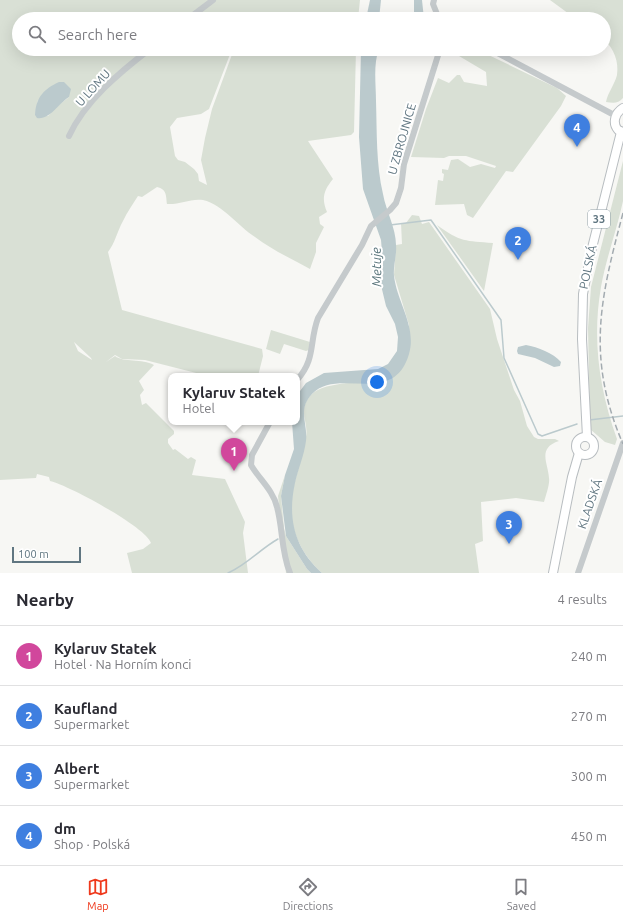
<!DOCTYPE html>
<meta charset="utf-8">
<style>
body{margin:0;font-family:Ubuntu,sans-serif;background:#f7f7f7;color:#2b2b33}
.scale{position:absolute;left:12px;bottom:10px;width:69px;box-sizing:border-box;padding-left:4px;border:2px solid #607681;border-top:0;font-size:11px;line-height:14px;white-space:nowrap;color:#607681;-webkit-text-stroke:3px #fff;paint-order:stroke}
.you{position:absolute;left:377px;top:382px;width:14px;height:14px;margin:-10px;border:3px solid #fff;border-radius:50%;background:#1a73e8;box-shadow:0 0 0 6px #1a73e833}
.badge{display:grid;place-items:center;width:26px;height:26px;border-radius:50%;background:#ef391c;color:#fff;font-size:13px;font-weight:700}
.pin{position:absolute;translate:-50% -33px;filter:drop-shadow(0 1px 2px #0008)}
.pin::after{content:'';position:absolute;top:21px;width:14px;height:12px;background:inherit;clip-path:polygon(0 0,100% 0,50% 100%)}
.popup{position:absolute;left:168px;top:373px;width:132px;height:52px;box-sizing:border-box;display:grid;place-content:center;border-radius:8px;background:#fff;filter:drop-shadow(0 1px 3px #0005);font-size:13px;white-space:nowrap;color:#7c7c81}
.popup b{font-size:15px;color:#2b2b33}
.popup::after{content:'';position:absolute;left:50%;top:100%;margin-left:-8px;border:8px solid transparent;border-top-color:#fff}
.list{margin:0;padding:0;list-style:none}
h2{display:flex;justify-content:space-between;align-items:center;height:52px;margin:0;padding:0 16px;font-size:17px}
h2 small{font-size:13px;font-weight:400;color:#7c7c81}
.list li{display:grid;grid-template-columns:26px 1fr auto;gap:12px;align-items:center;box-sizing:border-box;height:60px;padding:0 16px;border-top:1px solid #e1e1e2}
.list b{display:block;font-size:15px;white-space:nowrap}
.list p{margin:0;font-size:13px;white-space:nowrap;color:#7c7c81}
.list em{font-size:13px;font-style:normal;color:#7c7c81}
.icon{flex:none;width:22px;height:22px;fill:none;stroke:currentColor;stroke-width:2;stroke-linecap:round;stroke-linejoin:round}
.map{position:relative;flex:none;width:623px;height:573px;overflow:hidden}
.search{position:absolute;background:#fff;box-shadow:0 4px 16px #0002;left:12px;right:12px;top:12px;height:44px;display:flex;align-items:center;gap:10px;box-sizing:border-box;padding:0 14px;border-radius:22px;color:#7c7c81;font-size:15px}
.sheet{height:292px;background:#fff}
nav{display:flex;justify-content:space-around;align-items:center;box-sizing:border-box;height:56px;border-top:1px solid #e1e1e2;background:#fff;font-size:11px;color:#7c7c81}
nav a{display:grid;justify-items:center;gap:2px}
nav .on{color:#ef391c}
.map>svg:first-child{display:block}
.green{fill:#d9e0d5;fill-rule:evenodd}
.water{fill:#bbcacd}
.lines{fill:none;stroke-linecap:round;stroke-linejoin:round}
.stream{stroke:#bbcacd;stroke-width:1.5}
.major-casing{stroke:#b8bdc0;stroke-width:10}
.minor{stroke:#c5cacc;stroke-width:6}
.major{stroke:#fff;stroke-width:8}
.rail{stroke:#a3abb0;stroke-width:1.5;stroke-dasharray:6 3;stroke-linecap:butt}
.labels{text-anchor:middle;stroke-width:4;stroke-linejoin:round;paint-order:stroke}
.shield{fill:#fff;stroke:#909fa7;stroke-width:1}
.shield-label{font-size:11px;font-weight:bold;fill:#607681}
.street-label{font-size:12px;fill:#607681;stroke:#fff}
.water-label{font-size:13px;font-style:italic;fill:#5b767c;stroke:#fff}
</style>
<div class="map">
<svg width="623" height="573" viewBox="0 0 623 573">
<rect width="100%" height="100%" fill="#f7f7f4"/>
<g class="green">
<path d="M0,0H360L358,19H19V49H232L209,109L201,114L177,118L170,127L175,156L178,160L185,162L194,169L198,174L199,181L207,185L201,160L205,138L212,109L234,49H356L354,132L351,135L308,141L333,179C324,190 321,198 327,212L319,217L320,224L324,227L316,243V252L310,269C292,259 272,250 255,237C238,226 223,205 203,200C191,198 179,205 167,204C166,196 167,189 157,187L142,197L138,196C133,204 127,212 123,221C117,232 115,243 108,252L122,310L262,349L263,356L258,376H208L145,360L122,359L115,355L106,362L115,356C124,363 142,358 154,365L139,381L144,390L140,395L142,405L146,403L174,431V434L168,439V443L173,450L175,449L188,459L191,457L196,460L192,475L225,479L245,522L243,533L248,573H132L127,553L143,549L151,543C146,527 68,485 50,481L49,477L37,474L36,478L0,480ZM69,97L55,108L48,116L35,115L38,100ZM74,342L91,358L92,360L78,351Z"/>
<path d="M550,0H623V98C618,104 613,103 606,102C608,92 615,84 617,75C619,62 614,48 604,40V19H576Z"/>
<path d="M446,49H476L557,88L566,96L561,106L513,172L506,171L473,218L467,215L464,204L435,205L438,180L443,181L444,174L442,173V169L448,170L451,160L458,159L470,167L481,164L495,168L496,166L466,156H449L444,158L411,157L426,109L438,78L449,83L457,75H460L464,82L487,86L486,72L459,56L460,54L456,52L455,53Z"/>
<path d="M623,161C623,174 623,188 623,201C617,230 606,258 601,287C592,339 599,389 617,439L615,445L605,442L590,429L588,328L591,287Z"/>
<path d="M412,215L419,216L422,224L429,222L490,309L497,339L514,390L520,401L527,426L534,437L538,439H555L559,441C537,448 548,463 549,478C550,484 546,495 544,502L516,498L481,502L483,541L475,544L479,573H322C303,556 289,530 291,503C293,480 303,459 306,437C309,420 296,410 312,394C325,381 370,382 389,380L409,325L394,275L396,245L402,244L401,223H406Z"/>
<path d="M437,225C460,242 466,241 493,243L484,291Z"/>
<path d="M271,330L310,342L309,350L306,351L284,344L280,354L266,349Z"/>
<path d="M285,475L281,496L284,528L286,536L307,569L311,573H286L278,496Z"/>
</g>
<g class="water">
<path d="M370,0H381L379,19H366Z"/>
<path d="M414,0H422L424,19H414Z"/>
<path d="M361,49H379C373,64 376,85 376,101C377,133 376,164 383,194C386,211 396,228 396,245C397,255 393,266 394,276C397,302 417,327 409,354C393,408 338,366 312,394C297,410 308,423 306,441C304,456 298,469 295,483C287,519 295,549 322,573H311L307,569L286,536L281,496L285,475L294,449L292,422H297V395L306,383L324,373L378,369L388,364L397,351L398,337L395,324L386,306L380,281L383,264L381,240L363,189L359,137Z"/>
<path d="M59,82H64L71,89L69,97C58,104 50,120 37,118L35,115C36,97 44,89 59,82Z"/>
<path d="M526,345C538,347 553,353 561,362L560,366L554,367L535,358L518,354L517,351L518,347Z"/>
</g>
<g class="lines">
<g class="stream">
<path d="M390,225L431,220L501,320L504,358L538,434L542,436L577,424"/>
<path d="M589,420L623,416"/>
<path d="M228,573C247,565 260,549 278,539"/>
</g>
<defs>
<g id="major">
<path d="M623,108C615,113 612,123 618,130L623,132"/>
<circle cx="585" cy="446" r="9"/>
<path d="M587,437L582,339L583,294L591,252L621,132"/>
<path d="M553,573L572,477L579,453"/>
</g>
</defs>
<use href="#major" class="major-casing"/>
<g class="minor">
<path d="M434,0L433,4L439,19"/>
<path d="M188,19L213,0"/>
<path d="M490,49L616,116"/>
<path d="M69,136C85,101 120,72 150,49"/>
<path d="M297,380C316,359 309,342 318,318L362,245L371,226L390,210L396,203L401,188L404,164L440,49"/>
<path d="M270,422L252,455L251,465C259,479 273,490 277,507C283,529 281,551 290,573"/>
<path d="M578,573L623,443"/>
</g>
<use href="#major" class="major"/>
<path class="rail" d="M623,213C600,299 586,358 623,444"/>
</g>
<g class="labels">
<rect class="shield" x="588" y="210" width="22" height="18" rx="3"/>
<g class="shield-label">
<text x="599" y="223">33</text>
</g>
<g class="street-label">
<text transform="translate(93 88) rotate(-48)" y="4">U LOMU</text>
<text transform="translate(402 139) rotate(-74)" y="4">U ZBROJNICE</text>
<text transform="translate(588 267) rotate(-78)" y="4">POLSKÁ</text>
<text transform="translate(590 504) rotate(-71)" y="4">KLADSKÁ</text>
</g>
<g class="water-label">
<text transform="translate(376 267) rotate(-91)" y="5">Metuje</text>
</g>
</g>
</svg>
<div class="scale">100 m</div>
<div class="you"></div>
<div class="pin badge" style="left:234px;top:471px;background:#d1479c">1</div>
<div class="popup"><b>Kylaruv Statek</b>Hotel</div>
<div class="pin badge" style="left:518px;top:260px;background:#3f7fe0">2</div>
<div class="pin badge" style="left:509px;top:544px;background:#3f7fe0">3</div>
<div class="pin badge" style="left:577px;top:147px;background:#3f7fe0">4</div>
<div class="search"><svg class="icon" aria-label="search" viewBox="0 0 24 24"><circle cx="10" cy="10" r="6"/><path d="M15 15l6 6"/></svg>Search here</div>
</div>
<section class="sheet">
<h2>Nearby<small>4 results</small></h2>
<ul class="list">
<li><span class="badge" style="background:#d1479c">1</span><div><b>Kylaruv Statek</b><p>Hotel · Na Horním konci</p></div><em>240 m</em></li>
<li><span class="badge" style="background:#3f7fe0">2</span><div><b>Kaufland</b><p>Supermarket</p></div><em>270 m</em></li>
<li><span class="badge" style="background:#3f7fe0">3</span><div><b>Albert</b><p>Supermarket</p></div><em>300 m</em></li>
<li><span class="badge" style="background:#3f7fe0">4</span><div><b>dm</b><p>Shop · Polská</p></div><em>450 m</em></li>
</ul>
</section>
<nav>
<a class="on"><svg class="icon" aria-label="map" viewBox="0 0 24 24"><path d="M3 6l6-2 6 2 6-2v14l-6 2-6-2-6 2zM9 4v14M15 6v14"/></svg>Map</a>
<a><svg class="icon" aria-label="directions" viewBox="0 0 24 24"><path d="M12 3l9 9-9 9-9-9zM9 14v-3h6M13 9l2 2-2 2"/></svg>Directions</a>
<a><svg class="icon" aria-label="saved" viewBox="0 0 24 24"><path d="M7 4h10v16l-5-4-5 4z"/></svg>Saved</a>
</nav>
